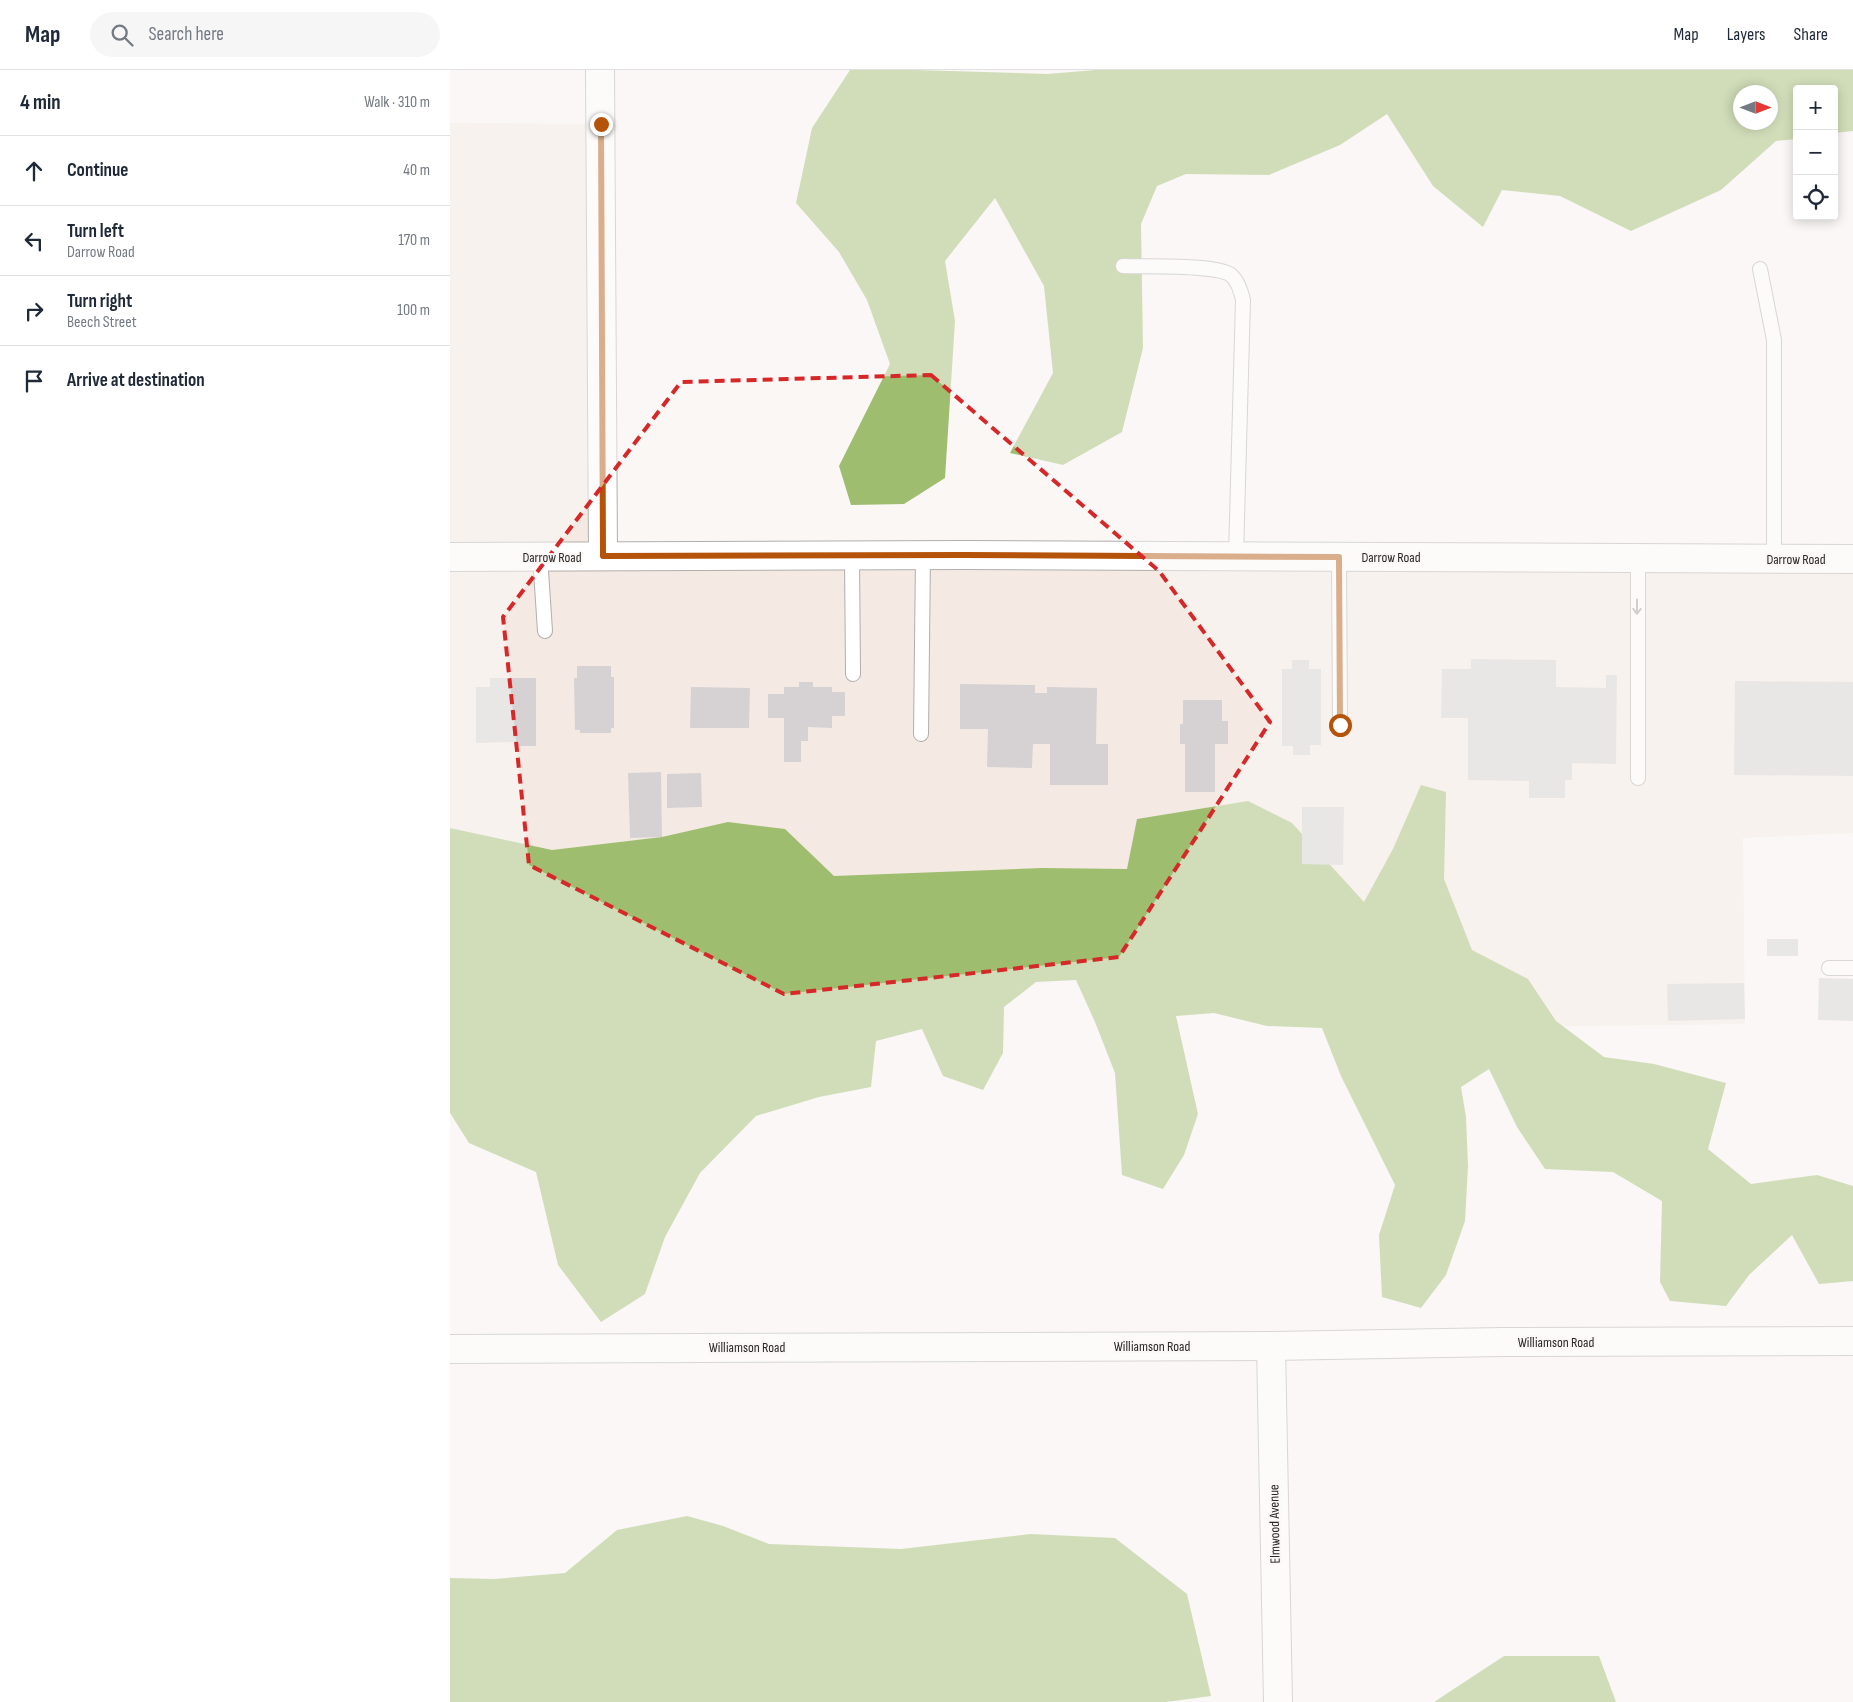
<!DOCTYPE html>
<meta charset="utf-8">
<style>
body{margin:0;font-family:"Sofia Sans Condensed",sans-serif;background:#f6f6f7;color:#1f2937}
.controls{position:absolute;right:15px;top:15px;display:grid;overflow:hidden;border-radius:5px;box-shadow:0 2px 12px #0003}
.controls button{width:45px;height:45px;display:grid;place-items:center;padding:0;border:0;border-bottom:1px solid #e0e1e3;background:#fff;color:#1f2937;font:25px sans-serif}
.compass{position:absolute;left:1283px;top:15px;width:45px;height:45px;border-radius:50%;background:#fff;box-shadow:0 2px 12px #0003;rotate:90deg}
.stop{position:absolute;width:15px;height:15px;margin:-11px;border:4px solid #b45309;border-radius:50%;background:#fff}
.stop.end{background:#b45309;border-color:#fff;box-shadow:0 1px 5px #0008}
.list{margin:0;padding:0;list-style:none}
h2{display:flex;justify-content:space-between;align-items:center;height:65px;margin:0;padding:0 20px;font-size:21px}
h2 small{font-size:16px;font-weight:400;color:#747a83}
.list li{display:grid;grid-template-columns:32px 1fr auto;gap:15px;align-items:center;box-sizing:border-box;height:70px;padding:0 20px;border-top:1px solid #e0e1e3}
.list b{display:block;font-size:19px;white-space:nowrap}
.list p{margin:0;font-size:16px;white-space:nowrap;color:#747a83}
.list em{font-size:16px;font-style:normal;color:#747a83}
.icon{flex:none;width:28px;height:28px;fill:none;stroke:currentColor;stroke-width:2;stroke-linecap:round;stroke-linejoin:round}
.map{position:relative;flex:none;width:1403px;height:1632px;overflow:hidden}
header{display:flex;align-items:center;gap:30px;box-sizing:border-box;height:70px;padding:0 25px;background:#fff;border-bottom:1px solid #e0e1e3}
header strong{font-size:24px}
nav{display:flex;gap:28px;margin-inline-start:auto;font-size:18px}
.search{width:350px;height:45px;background:#f6f6f7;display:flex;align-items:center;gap:12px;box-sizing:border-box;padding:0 18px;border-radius:28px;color:#747a83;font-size:19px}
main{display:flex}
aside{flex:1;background:#fff}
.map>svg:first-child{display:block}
.built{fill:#f4eae3}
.forest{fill:#9fbd6f;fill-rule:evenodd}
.building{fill:#d6d2d3}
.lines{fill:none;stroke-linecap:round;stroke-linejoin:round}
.service-casing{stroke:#b1aeac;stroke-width:16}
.minor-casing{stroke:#b1aeac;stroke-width:30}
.primary-casing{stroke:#b1aeac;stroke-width:30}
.service{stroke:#fff;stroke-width:14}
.minor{stroke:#fff;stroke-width:28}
.primary{stroke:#fff;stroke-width:28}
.oneway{stroke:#9f9e9e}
.route{stroke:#b45309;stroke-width:6}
.marked{fill:none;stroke:#d62828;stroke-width:4;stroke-dasharray:10 6;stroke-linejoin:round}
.labels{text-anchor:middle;stroke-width:4;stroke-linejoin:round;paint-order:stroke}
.street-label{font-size:14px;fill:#292827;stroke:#faf7f5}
</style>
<header>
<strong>Map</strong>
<div class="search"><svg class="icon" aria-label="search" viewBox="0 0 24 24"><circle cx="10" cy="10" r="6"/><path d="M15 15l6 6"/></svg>Search here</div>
<nav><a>Map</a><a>Layers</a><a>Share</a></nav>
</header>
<main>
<aside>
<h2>4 min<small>Walk · 310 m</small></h2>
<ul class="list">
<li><svg class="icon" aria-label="ahead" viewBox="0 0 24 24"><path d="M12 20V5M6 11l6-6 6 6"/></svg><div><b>Continue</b></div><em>40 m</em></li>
<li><svg class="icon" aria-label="left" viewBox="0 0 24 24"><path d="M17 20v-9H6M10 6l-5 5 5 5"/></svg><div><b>Turn left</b><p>Darrow Road</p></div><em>170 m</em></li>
<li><svg class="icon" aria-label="right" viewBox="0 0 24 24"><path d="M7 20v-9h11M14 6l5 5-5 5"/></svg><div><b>Turn right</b><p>Beech Street</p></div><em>100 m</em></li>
<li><svg class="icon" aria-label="arrive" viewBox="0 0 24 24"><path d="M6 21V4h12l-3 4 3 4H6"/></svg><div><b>Arrive at destination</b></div></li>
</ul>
</aside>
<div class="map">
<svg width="1403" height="1632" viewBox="0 0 1403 1632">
<rect width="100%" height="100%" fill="#faf7f5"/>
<path class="built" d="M0,53L151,54L153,486L1403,482V763L1293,768L1295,954L960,958L947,857L0,819Z"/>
<g class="forest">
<path d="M400,0H466L597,4L646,0H1403V61L1384,63V19H1347V69L1326,71L1271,120L1181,161L1110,126L1052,120L1033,157L983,116L937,44L890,75L819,105L736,104L707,116L691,154L693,278L672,362L613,395L560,383L603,303L594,216L545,128L495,191L505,251L495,408L454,434L401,435L389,396L440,294L417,230L389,182L346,133L362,58ZM1290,22H1320V52H1290Z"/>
<path d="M971,715L996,722L994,809L1022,880L1078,909L1106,951L1154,987L1204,994L1276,1013L1258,1079L1301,1114L1367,1105L1403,1116V1211L1369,1214L1342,1165L1299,1205L1276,1236L1220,1231L1210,1212L1212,1131L1163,1102L1095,1099L1067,1057L1039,999L1011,1017L1016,1047L1018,1096L1015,1151L996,1205L971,1238L932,1227L929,1165L945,1115L891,1006L872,958L817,956L764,943L726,946L748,1044L734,1085L713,1119L672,1105L665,1003L645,952L626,910L586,912L554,937L553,983L533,1020L493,1006L472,959L426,971L421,1017L369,1027L306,1046L250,1103L215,1167L195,1224L151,1252L108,1195L86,1102L19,1073L0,1043V758L102,780L212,767L278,752L335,759L384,806L592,798L677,799L687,749L798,731L842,753L914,832L943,779Z"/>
<path d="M237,1446L273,1456L319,1474L451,1479L580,1464L665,1468L737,1524L761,1626L716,1632H0V1508L44,1509L115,1503L167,1460Z"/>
<path d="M1054,1586H1149L1166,1632H984Z"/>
</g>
<g class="building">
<path d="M1021,589L1106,590V617L1156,618V605H1167L1166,694L1122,693V710H1115V728H1079V711L1018,710V648H991L992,599H1021Z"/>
<path d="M842,590H859V599H871V675H860V685H843V676H832V599H842Z"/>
<path d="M127,596H161V607H164V658H161V663H130V660H125L124,608H127Z"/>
<path d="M40,608H86V676H64V672L26,673V617H40Z"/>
<path d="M1285,611L1403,612V706L1284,705Z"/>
<path d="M349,612H363V617H382V622H395V646H382V658L358,657V671H351V692H334V648H318V624H334V617H349Z"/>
<path d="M510,614L585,615V623H597V617L647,618L646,674H658V715H600V674H583L582,698L537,697L538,659H510Z"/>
<path d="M241,617L300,618L299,658H240Z"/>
<path d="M733,630H772V651H778V674H765V722H735V674H730V654H733Z"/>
<path d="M211,702L212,767L180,768L178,703Z"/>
<path d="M251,703L252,737L217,738V704Z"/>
<path d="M852,737H894L893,795L852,794Z"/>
<rect x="1317" y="869" width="31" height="17"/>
<path d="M1369,908L1403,909V951L1368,950Z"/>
<path d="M1294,913L1295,949L1218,951L1217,914Z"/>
</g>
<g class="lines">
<defs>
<g id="service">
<path d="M673,196C695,197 766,194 781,205C788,211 791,221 793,230L786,486"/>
<path d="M1310,199L1324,270V489"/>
<path d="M90,486L95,561"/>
<path d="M402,486L403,604"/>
<path d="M889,487L890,655"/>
<path d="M1188,488V708"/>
<path d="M471,664L473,485"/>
<path d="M1379,898H1403"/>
</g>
<g id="minor">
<path d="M150,0L153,486"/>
<path d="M821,1276L828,1632"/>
<path d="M0,1279L821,1276L1053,1272L1403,1271"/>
</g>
<path id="primary" d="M0,487L513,485L1403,489"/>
</defs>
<use href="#service" class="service-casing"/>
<use href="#minor" class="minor-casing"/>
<use href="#primary" class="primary-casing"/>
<use href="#service" class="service"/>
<use href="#minor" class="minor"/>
<use href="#primary" class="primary"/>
</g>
<defs><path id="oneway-shaft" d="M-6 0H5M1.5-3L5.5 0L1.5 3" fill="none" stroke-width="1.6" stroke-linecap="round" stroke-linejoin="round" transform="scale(1.25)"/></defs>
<use class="oneway" href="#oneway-shaft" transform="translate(1187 537) rotate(90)"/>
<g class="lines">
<path class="route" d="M151,54L153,486L513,485L889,487L890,655"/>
</g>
<path d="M0 0H1403V1632H0ZM481,305L709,501L820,652L669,887L334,924L79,795L53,547L231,312Z" fill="#faf7f5" fill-opacity=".55" fill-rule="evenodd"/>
<path class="marked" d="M481,305L709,501L820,652L669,887L334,924L79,795L53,547L231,312Z"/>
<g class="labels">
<g class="street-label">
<text x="102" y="492">Darrow Road</text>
<text x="941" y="492">Darrow Road</text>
<text x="1346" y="494">Darrow Road</text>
<text x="1106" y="1277">Williamson Road</text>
<text x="702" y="1281">Williamson Road</text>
<text x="297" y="1282">Williamson Road</text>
<text transform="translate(824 1454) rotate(-91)" y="5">Elmwood Avenue</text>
</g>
</g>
</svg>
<div class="controls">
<button>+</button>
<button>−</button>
<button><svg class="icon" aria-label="locate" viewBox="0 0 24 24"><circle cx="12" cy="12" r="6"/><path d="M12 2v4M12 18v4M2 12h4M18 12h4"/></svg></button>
</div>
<svg class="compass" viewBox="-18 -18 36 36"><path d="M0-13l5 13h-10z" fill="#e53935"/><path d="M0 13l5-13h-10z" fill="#747a83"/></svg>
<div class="stop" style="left:890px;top:655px"></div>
<div class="stop end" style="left:151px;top:54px"></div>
</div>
</main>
